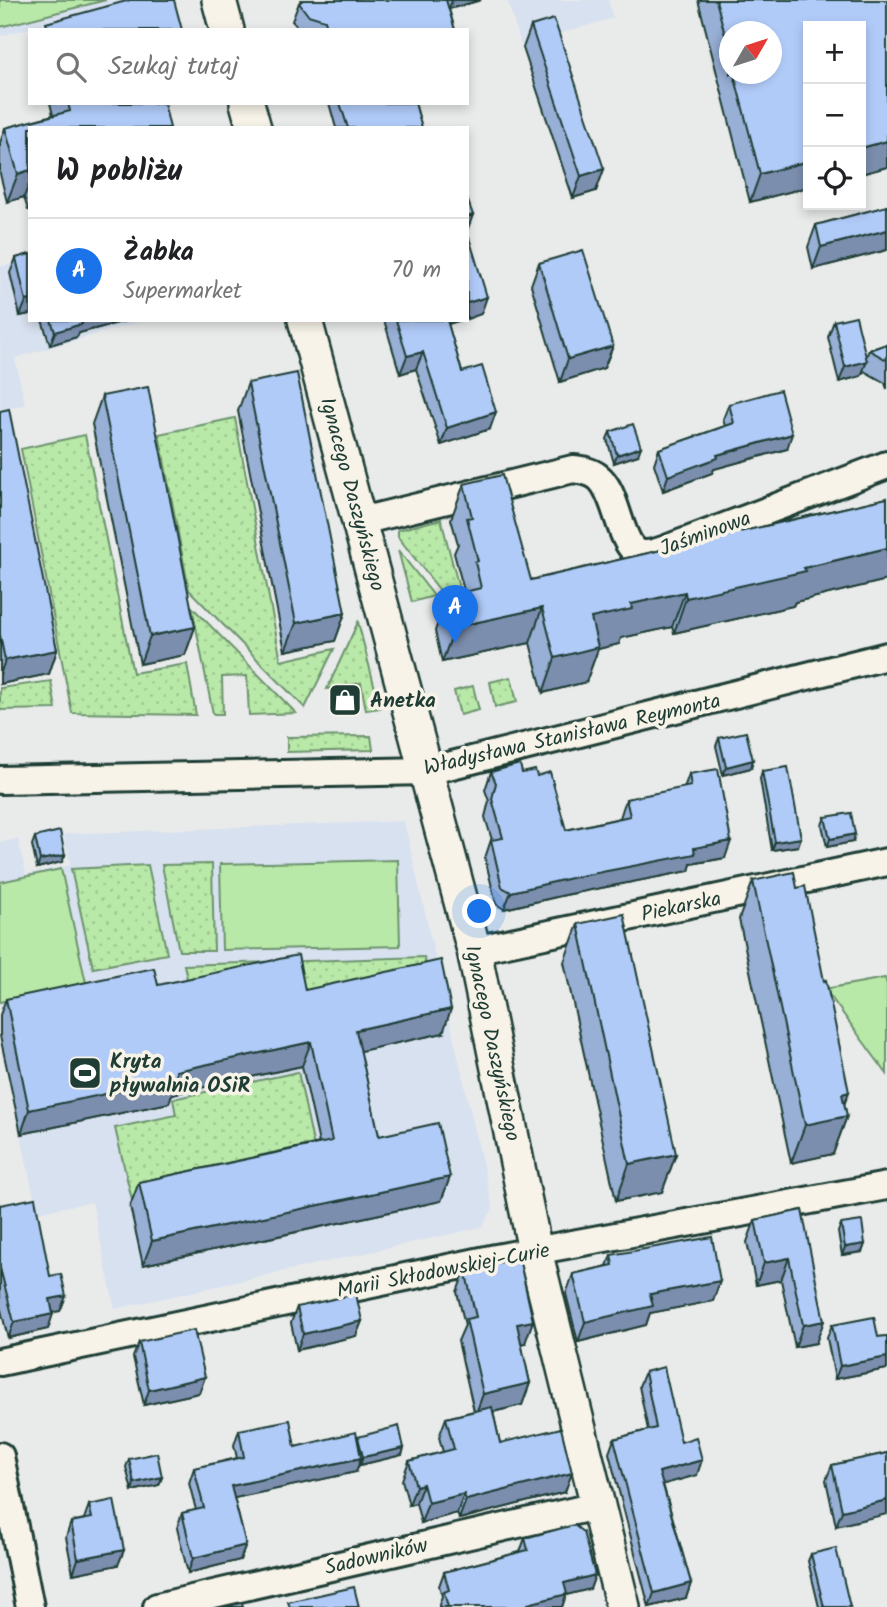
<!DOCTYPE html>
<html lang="pl">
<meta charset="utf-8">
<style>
body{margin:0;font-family:Kalam,sans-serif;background:#f2f2f2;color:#202124}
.controls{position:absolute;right:21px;top:21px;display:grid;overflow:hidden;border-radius:0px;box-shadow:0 4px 10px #0003}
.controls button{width:63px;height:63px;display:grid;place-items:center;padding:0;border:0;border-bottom:2px solid #e0e0e0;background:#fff;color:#202124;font:35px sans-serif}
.compass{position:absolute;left:719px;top:21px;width:63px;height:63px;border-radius:50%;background:#fff;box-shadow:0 4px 10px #0003;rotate:51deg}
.you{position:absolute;left:480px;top:912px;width:24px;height:24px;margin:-18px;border:5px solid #fff;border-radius:50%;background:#1a73e8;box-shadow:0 0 0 10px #1a73e833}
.badge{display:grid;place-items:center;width:46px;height:46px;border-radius:50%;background:#1a73e8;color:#fff;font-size:23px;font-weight:700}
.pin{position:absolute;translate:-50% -58px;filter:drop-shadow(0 2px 4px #0008)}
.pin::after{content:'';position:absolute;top:37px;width:24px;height:21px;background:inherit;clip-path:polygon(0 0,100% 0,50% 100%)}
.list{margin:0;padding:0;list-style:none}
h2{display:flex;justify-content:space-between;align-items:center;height:91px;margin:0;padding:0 28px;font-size:30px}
h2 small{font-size:23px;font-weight:400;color:#757577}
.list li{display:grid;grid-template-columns:46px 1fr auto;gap:21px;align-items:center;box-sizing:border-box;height:105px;padding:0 28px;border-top:2px solid #e0e0e0}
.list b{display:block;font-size:26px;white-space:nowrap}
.list p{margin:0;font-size:23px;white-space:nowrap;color:#757577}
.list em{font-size:23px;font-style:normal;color:#757577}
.icon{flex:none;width:38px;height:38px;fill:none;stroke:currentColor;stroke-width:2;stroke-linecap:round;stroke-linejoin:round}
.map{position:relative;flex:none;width:887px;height:1607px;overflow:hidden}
.search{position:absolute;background:#fff;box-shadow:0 4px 10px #0003;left:28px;top:28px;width:441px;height:77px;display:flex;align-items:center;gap:18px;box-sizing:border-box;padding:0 24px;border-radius:0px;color:#757577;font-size:26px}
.panel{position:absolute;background:#fff;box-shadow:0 4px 10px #0003;left:28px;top:126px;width:441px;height:196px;border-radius:0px}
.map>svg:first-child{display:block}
.built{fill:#d8e1ef}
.grass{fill:url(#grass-dots);stroke:#6c936e;stroke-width:2}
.park{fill:#b9e9a8;stroke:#6c936e;stroke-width:2}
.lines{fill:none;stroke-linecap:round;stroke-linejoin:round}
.minor-casing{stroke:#1f3d34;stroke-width:32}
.tertiary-casing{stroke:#1f3d34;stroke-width:38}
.minor{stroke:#f7f3e8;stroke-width:26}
.tertiary{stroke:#f7f3e8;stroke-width:33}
.wall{fill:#98afd6;stroke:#1f3d34;stroke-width:2;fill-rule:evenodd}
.shaded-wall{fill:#7c8eae;stroke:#1f3d34;stroke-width:2}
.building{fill:#b1cbf9;stroke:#1f3d34;stroke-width:2}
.labels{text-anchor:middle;stroke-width:7;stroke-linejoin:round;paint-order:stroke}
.street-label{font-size:21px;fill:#1f3d34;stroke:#f7f3e8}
.poi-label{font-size:21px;font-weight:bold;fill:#1f3d34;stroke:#f7f3e8;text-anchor:start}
</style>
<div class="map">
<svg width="887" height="1607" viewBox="0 0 887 1607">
<defs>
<pattern id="grass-dots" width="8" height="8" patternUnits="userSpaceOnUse" patternTransform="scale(1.75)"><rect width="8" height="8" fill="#b9e9a8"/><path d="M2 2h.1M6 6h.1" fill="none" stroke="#9fc991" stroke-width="1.8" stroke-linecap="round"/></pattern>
</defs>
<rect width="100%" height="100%" fill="#e9ebeb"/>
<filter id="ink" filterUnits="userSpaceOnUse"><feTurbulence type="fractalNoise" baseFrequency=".0143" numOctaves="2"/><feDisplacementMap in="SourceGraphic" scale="14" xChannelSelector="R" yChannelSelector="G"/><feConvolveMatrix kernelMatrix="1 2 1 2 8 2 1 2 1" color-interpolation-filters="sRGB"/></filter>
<g filter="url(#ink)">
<g class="built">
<path d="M0,0H139L0,36Z"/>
<path d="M507,0H608L613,18L521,45Z"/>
<path d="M30,259V320H145L15,358L25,405L0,410V267Z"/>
<path d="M404,821L493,1209L482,1227L115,1309L92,1202L37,1212L0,1036V842L18,839L26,874L71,865L63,834Z"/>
</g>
<g class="grass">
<path d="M235,418L281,661L334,649L305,708L189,590L159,434Z"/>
<path d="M85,435L133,673L187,664L196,715L72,713L21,449Z"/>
<path d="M441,519L459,588L442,593L398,537V530Z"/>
<path d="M398,550L434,596L412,602Z"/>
<path d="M192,607L296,713L249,715L247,676L222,677L223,714H213Z"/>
<path d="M358,622L380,708L366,710L361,683L327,689Z"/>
<path d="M511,677L517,702L495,707L490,682Z"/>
<path d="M51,681L56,709L0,710V688Z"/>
<path d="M473,686L479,710L460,715L454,691Z"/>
<path d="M371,736L373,750L287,752V737Z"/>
<path d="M212,864L214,951H179L162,865Z"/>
<path d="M148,865L167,954L93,968L71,869Z"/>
<path d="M424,957L430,981L299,1009L191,996L184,965Z"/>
<path d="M298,1072L317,1161L132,1200L115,1128L176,1115L173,1099Z"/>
</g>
<g class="park">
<path d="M0,0H106L0,27Z"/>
<path d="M398,860L400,946L222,950L220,864Z"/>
<path d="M61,869L86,983L0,1002V882Z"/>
<path d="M885,978L887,984V1074L825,989Z"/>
</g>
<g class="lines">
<defs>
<g id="minor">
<path d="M361,521L573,469C582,470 591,471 598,477C619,493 619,552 643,554C656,555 672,546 685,542L887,465"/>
<path d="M0,780L428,771L887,656"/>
<path d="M474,950L887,862"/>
<path d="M0,1362L496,1258L887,1186"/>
<path d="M0,1456L30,1607"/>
<path d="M157,1607L596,1506"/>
</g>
<g id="tertiary">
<path d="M219,0L227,30"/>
<path d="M247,103L254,128"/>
<path d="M305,320L474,950L535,1251L623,1607"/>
</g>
</defs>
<use href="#minor" class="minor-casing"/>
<use href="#tertiary" class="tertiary-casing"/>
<use href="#minor" class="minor"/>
<use href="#tertiary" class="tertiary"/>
</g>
<g class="wall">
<path d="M301,0H481L449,9L455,30H300L292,21L299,3Z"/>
<path d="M698,0H887V167L861,174V26L808,187L750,202ZM730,32L772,74H730Z"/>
<path d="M531,26L604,169L596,191L573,198L523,48Z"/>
<path d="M50,103H164L30,128V210H28L24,197L7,202L0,174V143L5,128L53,115Z"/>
<path d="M329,103H415L422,128H336Z"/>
<path d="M887,206V250L813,269L808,247L816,225Z"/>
<path d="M30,254V314L20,316L10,273L16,258Z"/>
<path d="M539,263L613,346L604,368L560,382L531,285Z"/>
<path d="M42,320H129L79,333L77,337L50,345Z"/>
<path d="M384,320H461L448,324L462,372L490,429L441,445L416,369L400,374Z"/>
<path d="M834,321L866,357L869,350L887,344V389L885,383L864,371L861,376L839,382L828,337Z"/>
<path d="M248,383L345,613L335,641L285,651L238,411Z"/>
<path d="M102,396L195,627L185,655L140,664L92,424Z"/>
<path d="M729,404L787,449L714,469L712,473L663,491L654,464L659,449L725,426L723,419Z"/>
<path d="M0,411L57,650L49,674L0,684Z"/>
<path d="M610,432L638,455L614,463L607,439Z"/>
<path d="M464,484L531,580L887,498V580L795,602L793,606L674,633L672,627L621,638L619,644L598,649L586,682L543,693L530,643L442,662L435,631L447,596L464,592V591L454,553L458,544L451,519Z"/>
<path d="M719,738L751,768L723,775L716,746Z"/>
<path d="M762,771L798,846L772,850L760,779Z"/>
<path d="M491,772L522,773L537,776L566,830L620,818L626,799L684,788L689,774L725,858L691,864L689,871L565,895L504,909L496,904L485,858L491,840H492L485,817L489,801L485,790Z"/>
<path d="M825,817L853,842L827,847L822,825Z"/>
<path d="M35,837L65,855L62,862L37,868L32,845Z"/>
<path d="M753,881L844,1104L847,1116L833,1154L791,1163L739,919Z"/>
<path d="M578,924L676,1154L662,1192L616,1201L564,962Z"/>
<path d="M158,985L305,990L443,1033L360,1051L379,1136L450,1177L441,1201L143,1265L130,1206L139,1182L319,1143L302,1066L172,1094L169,1103L21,1134L0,1036V1015L6,999Z"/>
<path d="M0,1205L50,1276L66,1296L60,1311L53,1312L48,1329L8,1338L0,1306Z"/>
<path d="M802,1210L816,1343L795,1347L781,1280L756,1285L747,1242L755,1220Z"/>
<path d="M841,1224L865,1244L862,1252L842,1255L838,1232Z"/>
<path d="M611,1255L720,1281L713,1301L650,1313L646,1325L578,1342L566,1294L573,1274L607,1266Z"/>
<path d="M465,1270L525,1343H521L530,1383L522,1405L493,1412L500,1443L565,1492L459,1519L457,1513L421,1523L416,1503L409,1505L402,1480L409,1461L443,1452L439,1437L446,1418L474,1411L458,1341L465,1325L457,1292Z"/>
<path d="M297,1307L362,1321L356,1336L297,1350L291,1323Z"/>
<path d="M832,1325L878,1337L887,1336V1369L835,1379L827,1338Z"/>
<path d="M139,1342L205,1377L199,1393L144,1405L133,1357Z"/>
<path d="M645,1372L697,1475L663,1484L691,1583L686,1598L649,1607L609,1453L614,1439L648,1430L639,1386Z"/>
<path d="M239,1430L295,1447L357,1439L358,1437L404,1448L402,1455L360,1465V1463L356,1472L234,1498L246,1545L240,1560L188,1573L177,1528L182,1513L196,1510L189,1483L194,1468L237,1458L234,1445Z"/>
<path d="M887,1453L836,1526L826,1480L832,1465Z"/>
<path d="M129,1459L162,1477L159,1485L132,1491L126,1467Z"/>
<path d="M89,1505L124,1550L118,1565L73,1574L66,1537L71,1522L84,1519Z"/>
<path d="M525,1538L595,1575L590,1589L566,1595L562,1607H439V1605L442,1596L439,1586L444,1572L520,1552Z"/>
<path d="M811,1554L850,1607H819L808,1561Z"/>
</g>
<g class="shaded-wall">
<path d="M452,0H481L449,9Z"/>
<path d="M887,141V167L861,174V148Z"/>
<path d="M808,161V187L750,202L760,174Z"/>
<path d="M604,169L596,191L573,198L581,176Z"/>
<path d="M30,170V182L24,197L7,202L18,174Z"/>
<path d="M473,215L467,231V217Z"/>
<path d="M887,230V250L813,269L821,247Z"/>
<path d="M487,297L481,314L467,319V303Z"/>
<path d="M30,300V314L20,316L26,301Z"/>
<path d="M81,320H129L79,333L77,337L50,345L55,332Z"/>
<path d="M440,320H461L438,327Z"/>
<path d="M613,346L604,368L560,382L568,359Z"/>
<path d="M423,352L416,369L400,374L407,356Z"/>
<path d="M867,361L861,376L839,382L845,367Z"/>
<path d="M496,412L490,429L441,445L447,428Z"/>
<path d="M792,434L787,449L714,469L712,473L663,491L668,476L717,455Z"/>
<path d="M641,447L638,455L614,463L617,455Z"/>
<path d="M887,548V580L795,602L793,606L674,633L686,598L804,568Z"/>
<path d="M685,592L672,627L621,638L619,644L598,649L586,682L543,693L555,658L591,618L631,604Z"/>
<path d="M542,608L530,643L442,662L455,627Z"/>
<path d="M345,613L335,641L285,651L296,623Z"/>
<path d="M195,627L185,655L140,664L150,636Z"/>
<path d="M57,650L49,674L0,684V675L5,660Z"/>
<path d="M753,760L751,768L723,775L726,767Z"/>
<path d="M855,834L853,842L827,847L830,839Z"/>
<path d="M801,838L798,846L772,850L775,842Z"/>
<path d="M731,841L725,858L691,864L689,871L565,895L504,909L511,892L694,848Z"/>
<path d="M65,855L62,862L37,868L40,860Z"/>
<path d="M451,1009L443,1033L347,1054L356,1030Z"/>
<path d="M311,1042L302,1066L172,1094L169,1103L21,1134L29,1110L176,1071Z"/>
<path d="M849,1092L839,1118L847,1116L833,1154L791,1163L805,1125L842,1094Z"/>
<path d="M676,1154L662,1192L616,1201L629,1164Z"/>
<path d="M450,1177L441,1201L143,1265L152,1241Z"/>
<path d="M865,1244L862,1252L842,1255L845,1247Z"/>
<path d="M789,1258L781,1280L756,1285L764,1263Z"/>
<path d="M720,1281L713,1301L650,1313L646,1325L578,1342L585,1322L650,1294Z"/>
<path d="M66,1296L60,1311L45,1314L50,1299Z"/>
<path d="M53,1314L48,1329L8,1338L14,1322Z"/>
<path d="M362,1321L356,1336L297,1350L303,1334Z"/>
<path d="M533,1321L525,1343L509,1346L517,1324Z"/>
<path d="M824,1321L816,1343L795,1347L803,1325Z"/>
<path d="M887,1357V1369L835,1379L840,1366Z"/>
<path d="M205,1377L199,1393L144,1405L149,1390Z"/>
<path d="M530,1383L522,1405L475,1416L483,1394Z"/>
<path d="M404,1448L402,1455L360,1465L363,1457Z"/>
<path d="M361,1458L356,1472L226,1500L231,1486Z"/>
<path d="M702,1460L697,1475L654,1487L659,1472Z"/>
<path d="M572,1473L565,1492L459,1519L466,1500Z"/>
<path d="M162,1477L159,1485L132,1491L134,1483Z"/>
<path d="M423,1484L416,1503L409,1505L416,1486Z"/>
<path d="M464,1494L457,1513L421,1523L428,1503Z"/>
<path d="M887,1500V1514L836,1526L842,1511Z"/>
<path d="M246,1545L240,1560L188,1573L193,1558Z"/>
<path d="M124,1550L118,1565L73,1574L78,1559Z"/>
<path d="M595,1575L590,1589L566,1595L562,1607H527L528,1604L564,1583Z"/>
<path d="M691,1583L686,1598L649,1607L654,1593Z"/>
</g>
<g class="building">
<path d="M130,0H174L182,30H48L46,23Z"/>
<path d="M303,0H446L455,30H328L325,20L308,15L299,3Z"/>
<path d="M716,0H887V141L861,148V26H808V161L760,174L734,74H772V32H730V54Z"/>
<path d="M554,19L604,169L581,176L531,26Z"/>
<path d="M68,103H164L170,128H30V170L18,174L5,128L70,111Z"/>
<path d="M340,103H415L422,128H348Z"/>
<path d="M467,198L473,215L467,217Z"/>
<path d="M887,206V230L821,247L816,225Z"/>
<path d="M467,231L487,297L467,303Z"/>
<path d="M583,250L613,346L568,359L539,263Z"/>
<path d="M30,254V300L26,301L16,258Z"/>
<path d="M856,316L867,361L845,367L834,321Z"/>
<path d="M51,320H81L82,324L55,332Z"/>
<path d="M396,320H447L462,372L482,366L496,412L447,428L423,352L407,356Z"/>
<path d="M887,344V360L869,350Z"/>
<path d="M297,373L345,613L296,623L248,383Z"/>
<path d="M148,387L195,627L150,636L102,396Z"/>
<path d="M780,390L792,434L717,455L718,458L668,476L659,449L734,423L729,404Z"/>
<path d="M9,409L57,650L5,660L0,635V411Z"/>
<path d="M633,424L641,447L617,455L610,432Z"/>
<path d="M502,475L531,580L887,498V548L804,568L806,571L686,598L685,592L631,604L632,609L591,618L598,647L555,658L542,608L455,627L447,596L481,588L475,562L478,561L467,518L472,517L464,484Z"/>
<path d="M746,732L753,760L726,767L719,738Z"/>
<path d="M520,764L522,773L535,770L537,776L550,772L566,830L630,816L626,799L691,786L689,774L718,769L731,841L694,848L695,854L571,878L511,892L502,887L491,840L503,838L492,799L496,783L491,772Z"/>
<path d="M788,767L801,838L775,842L762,771Z"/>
<path d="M851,813L855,834L830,839L825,817Z"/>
<path d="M60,831L65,855L40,860L35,837Z"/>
<path d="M794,872L797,888L805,886L824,981L826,980L849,1092L842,1094L847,1116L805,1125L753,881Z"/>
<path d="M624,914L676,1154L629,1164L578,924Z"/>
<path d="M298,955L305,990L441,960L451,1009L356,1030L379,1136L438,1123L450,1177L152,1241L139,1182L332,1141L311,1042L176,1071L177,1079L29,1110L6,999L154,968L158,985Z"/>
<path d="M35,1198L50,1276L61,1274L66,1296L50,1299L53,1314L14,1322L0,1268V1205Z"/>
<path d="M802,1210L824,1321L803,1325L789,1258L764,1263L755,1220Z"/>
<path d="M862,1221L865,1244L845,1247L841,1224Z"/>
<path d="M712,1237L720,1281L650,1294L653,1306L585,1322L573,1274L613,1265L611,1255Z"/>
<path d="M519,1258L533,1321L517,1324L530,1383L483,1394L466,1319L476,1317L465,1270Z"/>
<path d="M356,1294L362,1321L303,1334L297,1307Z"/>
<path d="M874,1317L878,1337L887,1336V1357L840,1366L832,1325Z"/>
<path d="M194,1330L205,1377L149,1390L139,1342Z"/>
<path d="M664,1367L681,1442L696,1437L702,1460L659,1472L691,1583L654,1593L614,1439L656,1428L645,1372Z"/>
<path d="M492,1407L500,1443L561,1428L572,1473L466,1500L464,1494L428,1503L423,1484L416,1486L409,1461L454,1449L446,1418Z"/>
<path d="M290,1420L295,1447L356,1432L361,1458L231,1486L246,1545L193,1558L182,1513L204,1508L194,1468L244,1457L239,1430Z"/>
<path d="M399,1426L404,1448L363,1457L358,1437Z"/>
<path d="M157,1453L162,1477L134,1483L129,1459Z"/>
<path d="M887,1453V1500L842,1511L832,1465Z"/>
<path d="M114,1500L124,1550L78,1559L71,1522L92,1518L89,1505Z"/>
<path d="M574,1525L583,1532L595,1575L564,1583L567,1594L528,1604L529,1607H448L444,1592L449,1590L444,1572L528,1550L525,1538Z"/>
<path d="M836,1548L850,1607H824L811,1554Z"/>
<path d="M354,1587L359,1607H290L288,1602Z"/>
<path d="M242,1603L243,1607H223Z"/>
</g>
</g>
<defs>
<symbol id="shop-square" viewBox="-11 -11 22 22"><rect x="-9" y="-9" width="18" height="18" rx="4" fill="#1f3d34" stroke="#f7f3e8"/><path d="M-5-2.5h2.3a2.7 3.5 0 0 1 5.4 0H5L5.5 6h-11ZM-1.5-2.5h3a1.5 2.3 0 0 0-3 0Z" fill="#fff"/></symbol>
<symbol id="stadium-square" viewBox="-11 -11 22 22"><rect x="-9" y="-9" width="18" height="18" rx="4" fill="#1f3d34" stroke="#f7f3e8"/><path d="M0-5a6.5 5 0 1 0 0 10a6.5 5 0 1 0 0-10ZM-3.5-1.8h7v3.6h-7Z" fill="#fff"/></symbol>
</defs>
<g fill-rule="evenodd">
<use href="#shop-square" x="326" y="681" width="38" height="38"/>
<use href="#stadium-square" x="66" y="1054" width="38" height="38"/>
</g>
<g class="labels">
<g class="street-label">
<text transform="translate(353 494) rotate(75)" y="7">Ignacego Daszyńskiego</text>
<text transform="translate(705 533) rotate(-20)" y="7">Jaśminowa</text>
<text transform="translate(572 734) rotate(-13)" y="7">Władysława Stanisława Reymonta</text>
<text transform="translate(681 906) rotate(-12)" y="7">Piekarska</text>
<text transform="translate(493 1043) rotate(78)" y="7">Ignacego Daszyńskiego</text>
<text transform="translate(443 1270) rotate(-11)" y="7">Marii Skłodowskiej-Curie</text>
<text transform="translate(376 1556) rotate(-13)" y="7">Sadowników</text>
</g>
<g class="poi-label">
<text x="370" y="707">Anetka</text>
<text x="110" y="1068">Kryta<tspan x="110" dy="24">pływalnia OSiR</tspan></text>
</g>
</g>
</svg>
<div class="controls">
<button>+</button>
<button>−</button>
<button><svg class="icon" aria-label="locate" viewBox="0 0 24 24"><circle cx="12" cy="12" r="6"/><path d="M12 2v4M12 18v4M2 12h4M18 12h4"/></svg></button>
</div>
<svg class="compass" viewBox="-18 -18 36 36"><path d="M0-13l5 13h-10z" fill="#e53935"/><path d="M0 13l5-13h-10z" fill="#757577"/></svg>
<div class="you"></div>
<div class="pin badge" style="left:455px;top:643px">A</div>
<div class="search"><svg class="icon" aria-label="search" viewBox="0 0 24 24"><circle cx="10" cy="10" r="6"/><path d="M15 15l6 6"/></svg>Szukaj tutaj</div>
<section class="panel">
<h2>W pobliżu<small></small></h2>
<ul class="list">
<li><span class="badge">A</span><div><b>Żabka</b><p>Supermarket</p></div><em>70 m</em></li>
</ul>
</section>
</div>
